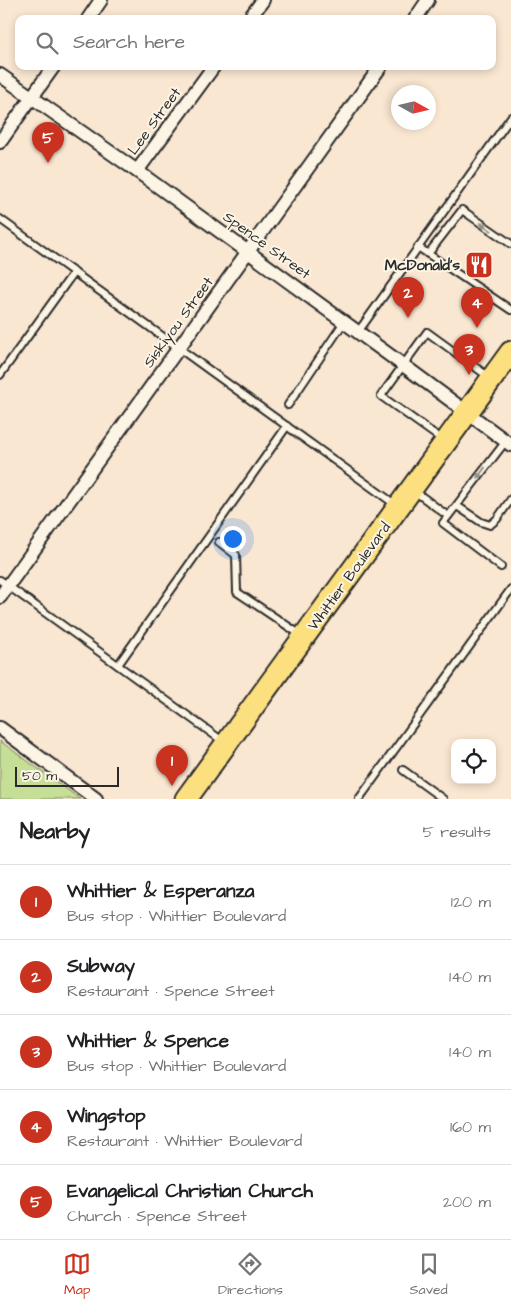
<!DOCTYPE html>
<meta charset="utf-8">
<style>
body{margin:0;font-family:"Architects Daughter",sans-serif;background:#f2f2f2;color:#202124}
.controls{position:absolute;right:15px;bottom:15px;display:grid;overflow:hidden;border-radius:10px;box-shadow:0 2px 8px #0003}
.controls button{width:45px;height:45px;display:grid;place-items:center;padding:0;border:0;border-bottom:1px solid #e0e0e0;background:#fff;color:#202124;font:25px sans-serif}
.compass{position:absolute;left:391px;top:85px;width:45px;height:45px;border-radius:50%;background:#fff;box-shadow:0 2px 8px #0003;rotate:98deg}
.scale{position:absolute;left:15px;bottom:12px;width:104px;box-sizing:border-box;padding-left:5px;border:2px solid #2b2b2b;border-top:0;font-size:14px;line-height:18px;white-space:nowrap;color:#2b2b2b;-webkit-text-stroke:4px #fcf5e5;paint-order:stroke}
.you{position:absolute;left:232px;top:538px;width:18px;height:18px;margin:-12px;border:4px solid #fff;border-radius:50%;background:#1a73e8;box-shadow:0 0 0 8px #1a73e833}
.badge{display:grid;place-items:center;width:32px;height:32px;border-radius:50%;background:#c8321e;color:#fff;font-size:16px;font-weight:700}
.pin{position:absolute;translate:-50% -41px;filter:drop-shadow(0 1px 2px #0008)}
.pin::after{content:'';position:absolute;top:26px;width:18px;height:15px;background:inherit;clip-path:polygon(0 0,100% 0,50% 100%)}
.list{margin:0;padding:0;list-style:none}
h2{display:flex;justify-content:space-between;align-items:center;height:65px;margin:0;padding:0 20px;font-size:21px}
h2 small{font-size:16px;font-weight:400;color:#757577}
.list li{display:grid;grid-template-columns:32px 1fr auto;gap:15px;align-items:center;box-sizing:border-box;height:75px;padding:0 20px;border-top:1px solid #e0e0e0}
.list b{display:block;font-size:19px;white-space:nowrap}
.list p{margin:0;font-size:16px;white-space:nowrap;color:#757577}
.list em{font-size:16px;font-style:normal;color:#757577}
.icon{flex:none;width:28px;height:28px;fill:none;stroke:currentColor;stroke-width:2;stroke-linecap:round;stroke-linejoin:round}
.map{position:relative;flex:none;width:511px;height:799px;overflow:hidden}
.search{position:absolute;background:#fff;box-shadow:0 2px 8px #0003;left:15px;right:15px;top:15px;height:55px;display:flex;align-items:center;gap:12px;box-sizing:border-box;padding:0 18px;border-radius:10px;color:#757577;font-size:19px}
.sheet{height:440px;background:#fff}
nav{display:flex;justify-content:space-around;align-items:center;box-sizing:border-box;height:70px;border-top:1px solid #e0e0e0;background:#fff;font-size:14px;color:#757577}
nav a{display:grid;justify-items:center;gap:2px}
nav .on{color:#c8321e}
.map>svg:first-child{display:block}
.green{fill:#c6df96;stroke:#788560}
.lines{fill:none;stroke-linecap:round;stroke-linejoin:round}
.service-casing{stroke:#2b2b2b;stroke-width:10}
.minor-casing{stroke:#2b2b2b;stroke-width:16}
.primary-casing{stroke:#2b2b2b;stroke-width:25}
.service{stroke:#fcf5e5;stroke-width:6}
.minor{stroke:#fcf5e5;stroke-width:12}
.primary{stroke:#fce080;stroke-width:21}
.oneway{fill:#949088}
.labels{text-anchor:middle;stroke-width:4;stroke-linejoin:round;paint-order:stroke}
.street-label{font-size:15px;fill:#2b2b2b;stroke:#fcf5e5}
.poi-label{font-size:15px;font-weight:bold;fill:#2b2b2b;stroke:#fcf5e5;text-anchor:end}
</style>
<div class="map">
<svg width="511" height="799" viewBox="0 0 511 799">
<rect width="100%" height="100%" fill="#fae7d2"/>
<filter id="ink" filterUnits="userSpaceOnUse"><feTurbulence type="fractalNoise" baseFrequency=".02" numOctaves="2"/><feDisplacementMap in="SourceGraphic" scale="10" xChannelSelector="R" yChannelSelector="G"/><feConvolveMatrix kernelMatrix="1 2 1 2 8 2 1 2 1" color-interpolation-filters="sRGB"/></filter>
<g filter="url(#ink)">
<path class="green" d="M0,741L80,799H0Z"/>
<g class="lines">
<defs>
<g id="service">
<path d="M0,219L396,505"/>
<path d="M418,247L511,310"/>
<path d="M428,254L462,210L511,244"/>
<path d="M358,332L511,117"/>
<path d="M0,375L74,272"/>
<path d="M288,405L344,322"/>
<path d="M444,441L381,396L427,332L489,377"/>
<path d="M413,490L448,516"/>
<path d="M457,506L481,522L490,525L497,519L511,499"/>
<path d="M219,542L236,555L237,592L301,635"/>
<path d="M501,567L443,523L506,441"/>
<path d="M0,580L224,742"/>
<path d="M118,665L287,426"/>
<path d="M403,770L443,799"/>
<path d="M359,799L511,589"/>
</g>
<g id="minor">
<path d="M88,19L101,0"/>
<path d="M249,19L263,0"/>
<path d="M415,19L428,0"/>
<path d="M0,75L137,171L403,365L511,445"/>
<path d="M0,142L54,66"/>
<path d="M137,171L214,66"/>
<path d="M0,597L381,66"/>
<path d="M0,728L96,799"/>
</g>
<path id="primary" d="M186,799L511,352"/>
</defs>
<use href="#service" class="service-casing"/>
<use href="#minor" class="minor-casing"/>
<use href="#primary" class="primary-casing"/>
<use href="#service" class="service"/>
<use href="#minor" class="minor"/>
<use href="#primary" class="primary"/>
</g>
<defs><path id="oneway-solid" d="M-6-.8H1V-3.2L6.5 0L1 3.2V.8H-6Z" transform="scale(1.25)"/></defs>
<g class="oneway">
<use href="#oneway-solid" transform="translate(486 227) rotate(-145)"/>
<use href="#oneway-solid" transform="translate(481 473) rotate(126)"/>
</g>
</g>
<defs>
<symbol id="restaurant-square" viewBox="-11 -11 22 22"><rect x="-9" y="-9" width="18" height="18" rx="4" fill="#c8321e" stroke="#fcf5e5"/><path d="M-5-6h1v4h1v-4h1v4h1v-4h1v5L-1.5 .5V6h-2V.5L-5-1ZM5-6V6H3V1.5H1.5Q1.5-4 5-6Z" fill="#fff"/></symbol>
</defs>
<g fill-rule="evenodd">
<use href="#restaurant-square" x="463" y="249" width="32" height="32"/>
</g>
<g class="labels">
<g class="street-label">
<text transform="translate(154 121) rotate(-54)" y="5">Lee Street</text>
<text transform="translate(267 245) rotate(36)" y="5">Spence Street</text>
<text transform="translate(178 322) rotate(-54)" y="5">Siskiyou Street</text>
<text transform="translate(349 576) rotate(-54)" y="5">Whittier Boulevard</text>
</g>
<g class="poi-label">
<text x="460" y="270">McDonald's</text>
</g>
</g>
</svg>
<div class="controls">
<button><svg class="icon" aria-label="locate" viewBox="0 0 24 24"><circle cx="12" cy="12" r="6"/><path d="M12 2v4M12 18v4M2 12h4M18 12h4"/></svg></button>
</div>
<svg class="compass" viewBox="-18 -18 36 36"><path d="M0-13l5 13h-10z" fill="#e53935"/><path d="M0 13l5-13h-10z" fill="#757577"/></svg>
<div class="scale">50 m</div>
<div class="you"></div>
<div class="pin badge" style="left:172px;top:786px">1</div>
<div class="pin badge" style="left:408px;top:318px">2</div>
<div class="pin badge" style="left:469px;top:375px">3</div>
<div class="pin badge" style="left:477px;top:328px">4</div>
<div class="pin badge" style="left:48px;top:163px">5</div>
<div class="search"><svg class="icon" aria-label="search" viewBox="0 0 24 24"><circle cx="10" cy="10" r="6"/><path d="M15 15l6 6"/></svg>Search here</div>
</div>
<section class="sheet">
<h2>Nearby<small>5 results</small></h2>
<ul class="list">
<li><span class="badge">1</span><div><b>Whittier &amp; Esperanza</b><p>Bus stop · Whittier Boulevard</p></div><em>120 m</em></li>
<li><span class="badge">2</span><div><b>Subway</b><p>Restaurant · Spence Street</p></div><em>140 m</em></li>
<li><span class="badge">3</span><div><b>Whittier &amp; Spence</b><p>Bus stop · Whittier Boulevard</p></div><em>140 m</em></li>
<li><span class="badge">4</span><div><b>Wingstop</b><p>Restaurant · Whittier Boulevard</p></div><em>160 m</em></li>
<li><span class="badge">5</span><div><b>Evangelical Christian Church</b><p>Church · Spence Street</p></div><em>200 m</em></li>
</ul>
</section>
<nav>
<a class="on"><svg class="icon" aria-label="map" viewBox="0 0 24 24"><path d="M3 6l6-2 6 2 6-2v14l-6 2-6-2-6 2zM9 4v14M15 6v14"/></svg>Map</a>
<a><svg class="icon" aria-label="directions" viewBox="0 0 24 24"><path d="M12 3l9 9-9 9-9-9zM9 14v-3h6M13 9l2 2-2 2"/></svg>Directions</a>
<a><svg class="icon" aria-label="saved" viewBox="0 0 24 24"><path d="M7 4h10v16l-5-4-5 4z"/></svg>Saved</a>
</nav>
